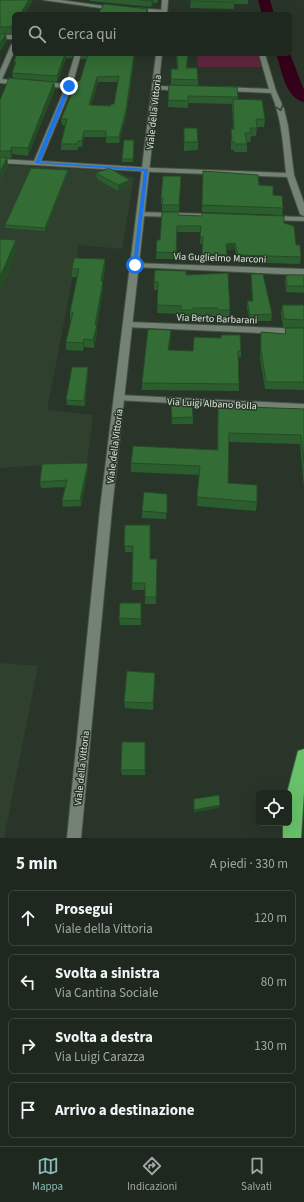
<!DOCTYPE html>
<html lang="it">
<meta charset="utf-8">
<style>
body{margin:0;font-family:"Source Sans 3",sans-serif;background:#2b342b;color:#f1f3f6}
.controls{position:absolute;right:12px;bottom:12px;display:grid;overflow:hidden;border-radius:6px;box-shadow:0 4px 16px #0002}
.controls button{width:36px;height:36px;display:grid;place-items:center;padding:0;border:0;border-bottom:1px solid #3c443c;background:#1e281e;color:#f1f3f6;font:20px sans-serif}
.stop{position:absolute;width:12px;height:12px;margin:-9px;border:3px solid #1a73e8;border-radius:50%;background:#fff}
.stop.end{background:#1a73e8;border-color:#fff;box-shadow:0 1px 4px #0008}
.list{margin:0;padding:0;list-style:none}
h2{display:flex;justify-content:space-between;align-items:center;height:52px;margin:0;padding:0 16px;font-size:17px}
h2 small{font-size:13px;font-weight:400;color:#a1a6a4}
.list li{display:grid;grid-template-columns:26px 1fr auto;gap:12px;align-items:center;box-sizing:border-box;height:56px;margin:0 8px 8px;padding:0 8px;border:1px solid #3c443c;border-radius:6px}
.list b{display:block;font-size:15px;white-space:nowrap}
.list p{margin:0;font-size:13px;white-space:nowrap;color:#a1a6a4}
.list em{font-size:13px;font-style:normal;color:#a1a6a4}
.icon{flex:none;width:22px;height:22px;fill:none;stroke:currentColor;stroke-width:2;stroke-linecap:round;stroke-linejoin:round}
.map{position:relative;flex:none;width:304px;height:838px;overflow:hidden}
.search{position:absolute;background:#1e281e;box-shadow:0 4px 16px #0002;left:12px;right:12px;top:12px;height:44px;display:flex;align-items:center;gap:10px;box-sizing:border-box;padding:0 14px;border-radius:6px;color:#a1a6a4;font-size:15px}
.sheet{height:308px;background:#1e281e}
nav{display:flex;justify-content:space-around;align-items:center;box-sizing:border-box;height:56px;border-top:1px solid #3c443c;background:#1e281e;font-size:11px;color:#a1a6a4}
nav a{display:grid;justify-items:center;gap:2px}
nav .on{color:#8bbbb9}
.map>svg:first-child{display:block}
.built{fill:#30402f}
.green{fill:#60263d}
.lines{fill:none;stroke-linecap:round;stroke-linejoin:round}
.river{fill:#34011a;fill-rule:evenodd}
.street-casing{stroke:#465146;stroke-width:2}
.secondary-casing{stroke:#465146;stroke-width:2}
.highway-casing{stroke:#465146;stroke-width:2}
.street{fill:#748274;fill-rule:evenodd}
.secondary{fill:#748274;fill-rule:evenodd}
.highway{fill:#67c169;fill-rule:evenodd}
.wall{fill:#2c5d2e;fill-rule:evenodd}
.shaded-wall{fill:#244c25}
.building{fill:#336c35;stroke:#244c25;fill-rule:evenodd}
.oneway{stroke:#334133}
.route{fill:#1a73e8}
.labels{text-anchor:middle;stroke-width:3;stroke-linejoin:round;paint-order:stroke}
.street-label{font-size:10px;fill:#dee6de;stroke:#283528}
</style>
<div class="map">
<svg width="304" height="838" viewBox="0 0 304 838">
<rect width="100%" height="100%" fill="#283528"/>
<g class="built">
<path d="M0,165L115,171L134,178L122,249L79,245L47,410L93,415L87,462L0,468Z"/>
<path d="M0,663L38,666L4,838H0Z"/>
</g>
<path class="green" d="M197,54H258L261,67H198Z"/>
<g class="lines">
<g class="river">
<path d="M258,0H270L274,14H262Z"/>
<path d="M276,54H290L304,90V102C285,98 282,70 276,54Z"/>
</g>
<defs>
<g id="street">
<path d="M43,0H60L118,8L115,10Z"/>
<path d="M135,8L164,10L167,12L164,14L133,11L132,10Z"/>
<path d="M14,43V52L2,79L23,82L24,83L21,85L0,83V71L11,45Z"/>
<path d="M75,54H81L72,86L41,161L154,168L286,173C283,145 282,119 271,93L225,91L222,89L225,87L269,89L259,54H265L276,91L284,109L288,126L294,175L304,203V216L300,214L287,177L154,172L0,163V159L34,161L65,88L43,86L40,84L43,82L66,84Z"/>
<path d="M156,86L181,87L184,89L181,91L154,89V87Z"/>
<path d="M138,212L211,214L215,216L211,218L141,216H138Z"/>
<path d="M268,216L304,217V221L271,220H268Z"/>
<path d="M132,263L304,269V275L135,267L131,265Z"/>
<path d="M128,322L304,329V335L125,327L124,325L125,323Z"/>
<path d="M119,395L304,404V410L116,400L114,398Z"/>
</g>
<g id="secondary">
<path d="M162,0H168L167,14H161Z"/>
<rect x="0" y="35" width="14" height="4"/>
<path d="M156,54H162L112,509L81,838H67L100,509Z"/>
</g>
<path id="highway" d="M304,749V792L301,838H283V823H289V793H287L298,751Z"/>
</defs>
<use href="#street" class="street-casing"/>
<use href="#secondary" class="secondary-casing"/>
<use href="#highway" class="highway-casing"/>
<use href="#street" class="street"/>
<use href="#secondary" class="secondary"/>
<use href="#highway" class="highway"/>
</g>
<g class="wall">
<path d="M0,0H33L12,34H2L7,40L0,51Z"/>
<path d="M90,0H158L157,3H154L151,7L90,1Z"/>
<path d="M191,0H248V4H234V9L190,8Z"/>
<path d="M17,54H74L72,58H66L57,82L13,78L12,73L14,66V61Z"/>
<path d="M81,54H135L126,116L119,143H106V137H84L82,147H78V150H61V144L65,125H62L61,119L80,81L87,59H81ZM98,82H118L114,104L111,106L91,105Z"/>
<path d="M176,54H190H188L187,68L198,80V86L171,85V69H177Z"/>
<path d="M54,82L55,89L28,156L13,154L11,158H7L8,165L0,181V100Z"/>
<path d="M169,85L238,97V99L265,119L264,127H257L256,136H251L250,142H247V152H234V150H231V129H233L232,104L188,103V108L168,107Z"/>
<path d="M184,128L198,142V150L184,151Z"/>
<path d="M134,140L133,162H122V159Z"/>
<path d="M203,171L259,185L273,195L283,208L282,215L202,212Z"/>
<path d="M68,173L45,231L5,228V225Z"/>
<path d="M96,173L130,186L118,191L97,179Z"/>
<path d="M181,182L179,212L162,211V204H161V198Z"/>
<path d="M178,215L284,223L296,245L301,257L300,264L238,262L235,249L226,250V261H202V244H200L201,232H177L176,259H156L157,240H160Z"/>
<path d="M105,259V267L103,281V289L97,325V333L94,348L84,347L83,351L66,350V342L71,320H70V312L77,277H72V269Z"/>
<path d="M251,274L272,314L271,321H250L247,308V301H252L251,281Z"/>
<path d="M186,275L230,310L229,318H217V316H193V318H180V314L157,313L158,290H154V282Z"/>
<path d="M286,275H304V293L286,292L285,281Z"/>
<path d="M282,305H304V328L283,327L281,313Z"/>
<path d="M285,328H304V390L265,389L260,358L261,332L285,334Z"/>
<path d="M171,337L169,350L193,351H241V357H238L239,384V391L142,390V383Z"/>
<path d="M88,373L85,406L67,405L66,400Z"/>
<path d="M171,404L193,417V424H172Z"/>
<path d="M218,406L304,409V488L300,444L229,442L228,483L257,502L256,511L197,506L199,475L131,472V463L217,450Z"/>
<path d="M88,463V469L81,506L63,507L62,501L66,487L41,488L40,482Z"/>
<path d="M167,494L166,519L142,518V511Z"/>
<path d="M125,525L150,559H157L156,604H145V590H132L133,552H125Z"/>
<path d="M141,610V625H120L119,618Z"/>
<path d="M155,679L153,710L125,708L124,702Z"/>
<path d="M145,742V775H122L121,770Z"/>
</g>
<g class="shaded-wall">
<path d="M29,0H33L24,14H20Z"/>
<path d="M152,0H154V3L151,7Z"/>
<path d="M148,9V14H145Z"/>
<path d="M14,22V30L12,34L11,27Z"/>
<path d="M6,34L7,40L0,51V43Z"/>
<path d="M65,54H66V58L57,82V76Z"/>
<path d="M72,54H74L72,58Z"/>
<path d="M134,54H135L126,116L119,143V137Z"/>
<path d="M97,77L98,82L90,110L89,105Z"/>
<path d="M54,82L55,89L28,156V148Z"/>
<path d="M84,131V137L82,147V141Z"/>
<path d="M12,147L13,154L11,158L10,151Z"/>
<path d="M7,158L8,165L0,181V172Z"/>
<path d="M68,170V173L45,231V228Z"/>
<path d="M130,180V186L118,191V185Z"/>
<path d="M16,240L17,251L0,292V277Z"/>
<path d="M235,243V249L225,250L226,244Z"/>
<path d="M105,259V267L103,281V289L97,325V333L94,348L93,340L95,325Z"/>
<path d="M171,330V337L168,356V350Z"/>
<path d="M84,339V347L83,351V343Z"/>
<path d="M88,367V373L85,406L84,401Z"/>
<path d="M88,463V469L81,506L80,500Z"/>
<path d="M220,805L219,808L194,813V810Z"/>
</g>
<g class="building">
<path d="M0,0H29L20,14H14V22L11,27H0Z"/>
<path d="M140,0H152L151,1Z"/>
<path d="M191,0H234V2L190,1Z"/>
<path d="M104,4L148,9L145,14H98Z"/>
<path d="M0,34H6L0,43Z"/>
<path d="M17,54H65L57,76L12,73L16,62L14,61Z"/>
<path d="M88,54H134L126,110L119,137H106V131H84L82,141H78L77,144H61L67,119H61L77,81H80ZM119,76L114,104H111V106L89,105L97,77Z"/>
<path d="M177,54H188L186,68H197L198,80L171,79V69H178Z"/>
<path d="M9,78L54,82L28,148L12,147L10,151H0V100Z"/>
<path d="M169,85L237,87L238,97L188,96V101L168,100Z"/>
<path d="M233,99L262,100L265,119H256L257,128H250L251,133H245L247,144H235L234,142H232L231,129H234Z"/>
<path d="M184,128H197L198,142H184Z"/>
<path d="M124,140H134L133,159H122Z"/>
<path d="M0,157L7,158L0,172Z"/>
<path d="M31,168L68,170L45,228L5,225Z"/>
<path d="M109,168L130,180L118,185L96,173Z"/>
<path d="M203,171L258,175L259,185L273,186V195L282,196L283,208L202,205Z"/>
<path d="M163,176H181L179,205H162L163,198H161Z"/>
<path d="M162,212H178V215L202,216V213L284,216V223L294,226L296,245H300L301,257L238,255L235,243L226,244L227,255L202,254L203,237H200L201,226H177L176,253L156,252L157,240H160Z"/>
<path d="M0,239L16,240L0,277Z"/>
<path d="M74,258L105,259L101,281H103L95,325H97L93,340L84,339L83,343L66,342L73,312H70L79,269H72Z"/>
<path d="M155,270L186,271V275L228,273L230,310H218L217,308H193V310H181V306L157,305L158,282H154Z"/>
<path d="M251,274H263L272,314L250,315L247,301H253Z"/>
<path d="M286,275H304V286H287Z"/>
<path d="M282,305H304V320L284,319Z"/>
<path d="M285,328H304V382H266L261,350V332L286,334Z"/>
<path d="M148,329L171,330L168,350L193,351L194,337L221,338V335H240L241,351H238L239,384L142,383Z"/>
<path d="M72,367H88L84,401L66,400Z"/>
<path d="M171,404H192L193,417L172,418Z"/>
<path d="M218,406L304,409V463L301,435L229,433L228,483L257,485V502L197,497L200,466L131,463L133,446L218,450Z"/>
<path d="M88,463L80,500L62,501L67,480L40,482L42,464Z"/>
<path d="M144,492L167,494V513L142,511Z"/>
<path d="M125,525H150V559H157L156,597H145V583H132L133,546H124Z"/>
<path d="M120,603H141V619L119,618Z"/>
<path d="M127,671L155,673L153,703L124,702Z"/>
<path d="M122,742H145V770H121Z"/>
<path d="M219,795L220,805L194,810V799Z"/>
</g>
<defs><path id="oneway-chevron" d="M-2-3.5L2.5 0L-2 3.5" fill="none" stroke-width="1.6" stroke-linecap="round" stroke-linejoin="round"/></defs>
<use class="oneway" href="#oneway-chevron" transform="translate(280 108) rotate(71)"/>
<path class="route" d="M67,85L71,86L40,162L148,169L137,266L133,265L144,171L35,163Z"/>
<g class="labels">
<g class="street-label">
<text transform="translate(153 112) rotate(-84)" y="4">Viale della Vittoria</text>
<text transform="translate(220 257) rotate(2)" y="4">Via Guglielmo Marconi</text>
<text transform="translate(217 318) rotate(2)" y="4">Via Berto Barbarani</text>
<text transform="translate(212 403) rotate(3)" y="4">Via Luigi Albano Bolla</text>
<text transform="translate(114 446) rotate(-83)" y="4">Viale della Vittoria</text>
<text transform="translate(81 768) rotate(-84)" y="4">Viale della Vittoria</text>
</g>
</g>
</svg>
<div class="controls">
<button><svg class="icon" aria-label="locate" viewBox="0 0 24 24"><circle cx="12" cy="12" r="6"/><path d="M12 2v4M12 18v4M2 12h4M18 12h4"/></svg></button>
</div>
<div class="stop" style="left:135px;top:265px"></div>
<div class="stop end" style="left:69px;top:86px"></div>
<div class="search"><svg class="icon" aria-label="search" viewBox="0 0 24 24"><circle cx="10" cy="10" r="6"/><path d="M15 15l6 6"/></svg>Cerca qui</div>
</div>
<section class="sheet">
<h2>5 min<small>A piedi · 330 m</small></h2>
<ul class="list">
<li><svg class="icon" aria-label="ahead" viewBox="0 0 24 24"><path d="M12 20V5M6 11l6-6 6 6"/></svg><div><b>Prosegui</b><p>Viale della Vittoria</p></div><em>120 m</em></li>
<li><svg class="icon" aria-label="left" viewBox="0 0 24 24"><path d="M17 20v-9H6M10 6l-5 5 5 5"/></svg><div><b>Svolta a sinistra</b><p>Via Cantina Sociale</p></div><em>80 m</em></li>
<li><svg class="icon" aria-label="right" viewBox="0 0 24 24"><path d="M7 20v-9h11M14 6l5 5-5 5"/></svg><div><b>Svolta a destra</b><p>Via Luigi Carazza</p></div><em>130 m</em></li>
<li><svg class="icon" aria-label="arrive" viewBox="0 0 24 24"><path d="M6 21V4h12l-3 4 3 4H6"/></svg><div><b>Arrivo a destinazione</b></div></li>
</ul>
</section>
<nav>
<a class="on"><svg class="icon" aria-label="map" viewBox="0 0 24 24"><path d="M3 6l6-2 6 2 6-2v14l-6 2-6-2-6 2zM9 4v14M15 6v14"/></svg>Mappa</a>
<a><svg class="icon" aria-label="directions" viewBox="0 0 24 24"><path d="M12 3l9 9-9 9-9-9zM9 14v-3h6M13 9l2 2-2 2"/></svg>Indicazioni</a>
<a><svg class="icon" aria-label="saved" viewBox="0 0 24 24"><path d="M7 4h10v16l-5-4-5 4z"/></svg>Salvati</a>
</nav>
